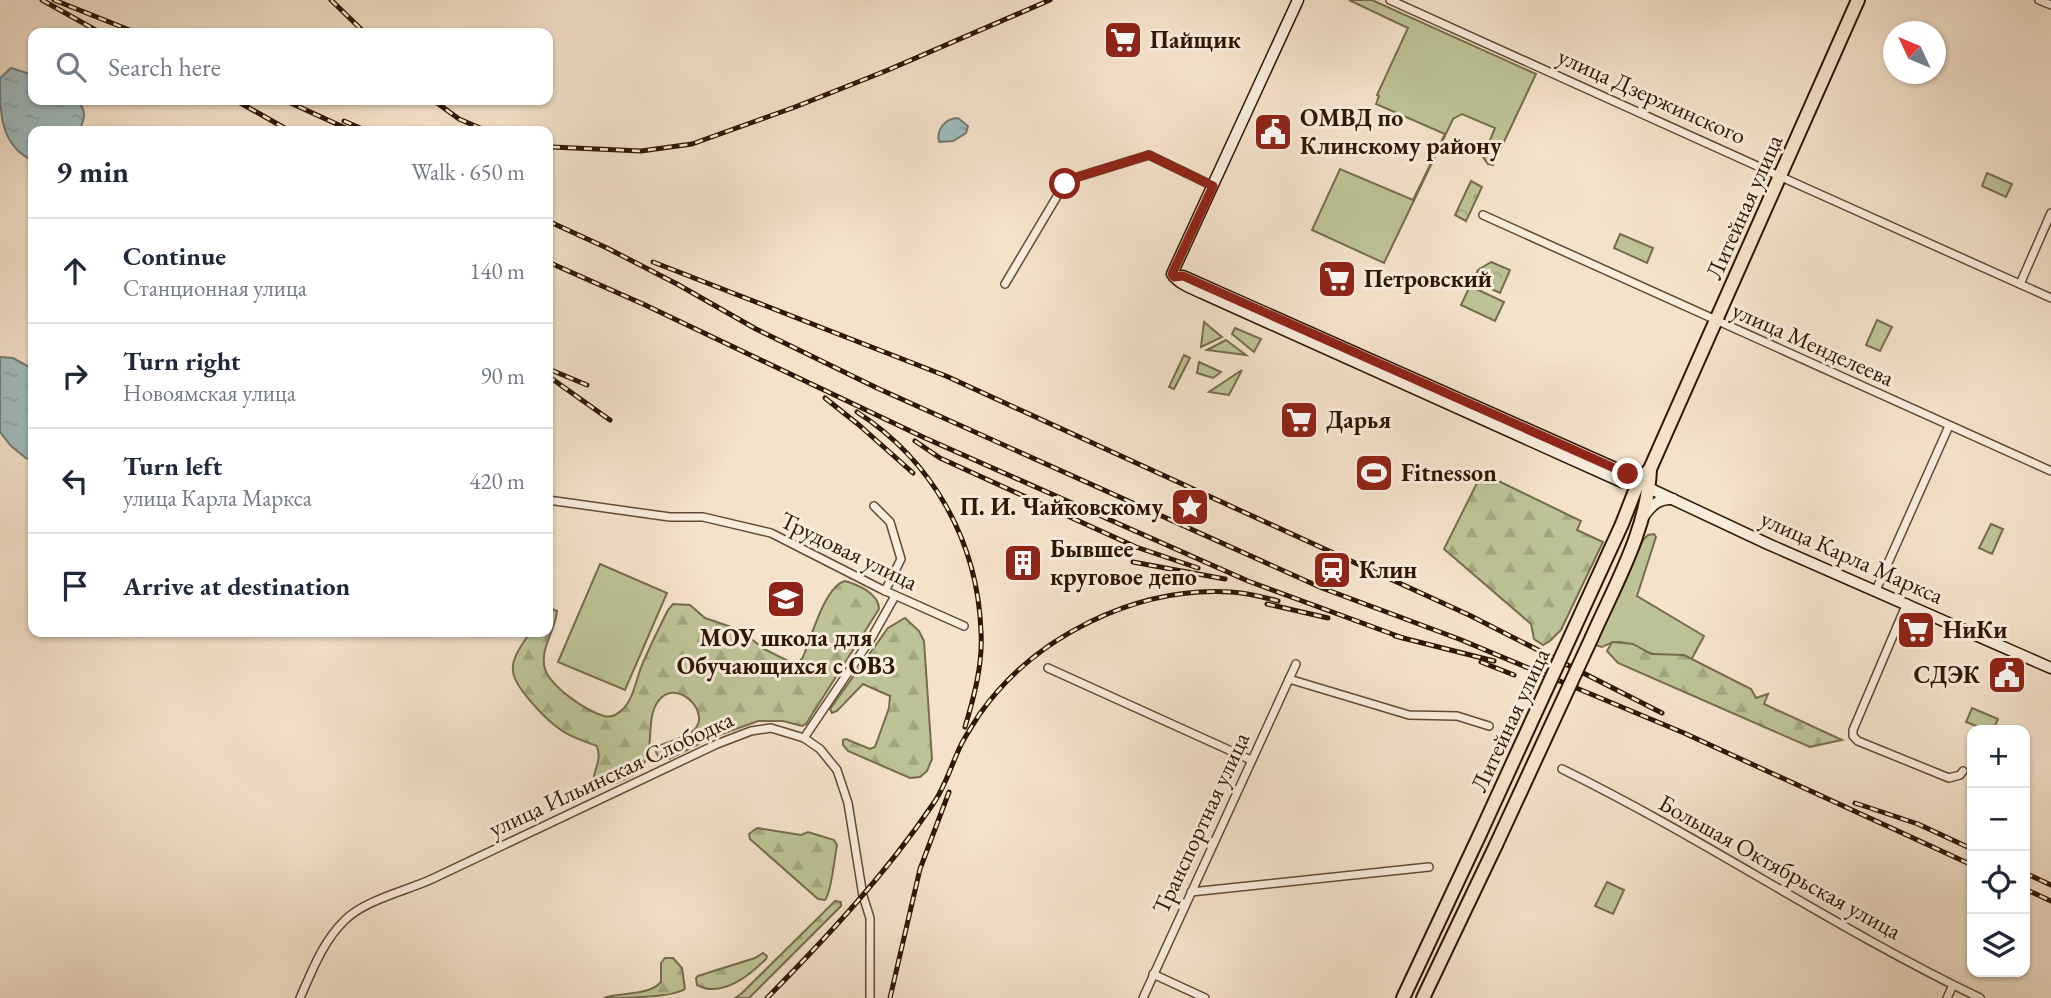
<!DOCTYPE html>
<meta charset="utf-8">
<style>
body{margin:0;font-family:"EB Garamond",serif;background:#f6f6f7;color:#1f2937}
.controls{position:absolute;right:21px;bottom:21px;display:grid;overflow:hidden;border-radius:14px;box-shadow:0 2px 5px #0004}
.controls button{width:63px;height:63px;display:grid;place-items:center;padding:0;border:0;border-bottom:2px solid #e0e1e3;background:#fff;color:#1f2937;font:35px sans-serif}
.compass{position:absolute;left:1883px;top:21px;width:63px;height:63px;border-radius:50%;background:#fff;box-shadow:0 2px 5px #0004;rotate:314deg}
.stop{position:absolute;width:21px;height:21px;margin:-16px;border:5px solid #8f2418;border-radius:50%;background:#fff}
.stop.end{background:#8f2418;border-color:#fff;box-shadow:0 2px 7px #0008}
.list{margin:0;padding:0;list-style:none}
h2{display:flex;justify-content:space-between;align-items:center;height:91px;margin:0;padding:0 28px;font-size:30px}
h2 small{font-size:23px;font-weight:400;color:#747a83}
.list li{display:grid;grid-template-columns:46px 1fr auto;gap:21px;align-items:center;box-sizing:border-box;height:105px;padding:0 28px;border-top:2px solid #e0e1e3}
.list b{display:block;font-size:26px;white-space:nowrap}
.list p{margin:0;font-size:23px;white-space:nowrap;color:#747a83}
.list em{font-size:23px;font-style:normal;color:#747a83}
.icon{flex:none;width:38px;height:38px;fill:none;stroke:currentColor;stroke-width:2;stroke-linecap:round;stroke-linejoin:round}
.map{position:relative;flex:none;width:2051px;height:998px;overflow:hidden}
.search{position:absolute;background:#fff;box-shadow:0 2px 5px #0004;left:28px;top:28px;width:525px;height:77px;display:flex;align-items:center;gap:18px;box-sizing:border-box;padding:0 24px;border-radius:14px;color:#747a83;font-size:26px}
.panel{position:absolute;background:#fff;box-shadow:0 2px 5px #0004;left:28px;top:126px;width:525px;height:511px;border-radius:14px}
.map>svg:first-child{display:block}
.green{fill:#bdc396;stroke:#766d4c;stroke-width:2}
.forest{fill:url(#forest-firs);stroke:#766d4c;stroke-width:2}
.park{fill:url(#park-crowns);stroke:#766d4c;stroke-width:2}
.water{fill:url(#water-ripples);stroke:#727a73;stroke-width:2}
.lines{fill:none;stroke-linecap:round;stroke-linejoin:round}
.street-casing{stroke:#614a33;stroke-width:10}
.secondary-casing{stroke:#301701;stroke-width:13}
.highway-casing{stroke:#301701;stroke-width:16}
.street{stroke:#f8ecdd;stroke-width:7}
.secondary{stroke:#f8ecdd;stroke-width:10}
.highway{stroke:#f4e2ca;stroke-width:12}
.rail-casing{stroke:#301701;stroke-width:5}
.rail{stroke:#f8ecdd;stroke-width:2.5;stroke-dasharray:8;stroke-linecap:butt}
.highway-bridge-casing{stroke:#301701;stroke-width:16;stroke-linecap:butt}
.highway-bridge{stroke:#f4e2ca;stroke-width:12}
.route{stroke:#8f2418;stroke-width:9}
.labels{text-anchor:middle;stroke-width:6;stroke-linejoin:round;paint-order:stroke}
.poi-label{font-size:24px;font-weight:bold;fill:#301701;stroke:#f8ecdd;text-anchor:start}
.street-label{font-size:24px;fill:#301701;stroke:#f8ecdd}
</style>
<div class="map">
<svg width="2051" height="998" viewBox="0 0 2051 998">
<defs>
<pattern id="forest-firs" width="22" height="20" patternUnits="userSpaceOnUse" patternTransform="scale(1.75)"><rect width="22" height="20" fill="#bdc396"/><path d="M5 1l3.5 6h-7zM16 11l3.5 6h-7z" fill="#a3a780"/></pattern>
<pattern id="park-crowns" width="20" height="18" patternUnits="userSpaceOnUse" patternTransform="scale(1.75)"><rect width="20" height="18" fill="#bdc396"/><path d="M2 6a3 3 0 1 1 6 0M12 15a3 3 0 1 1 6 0" fill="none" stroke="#a3a780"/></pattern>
<pattern id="water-ripples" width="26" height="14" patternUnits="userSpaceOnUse" patternTransform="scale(1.75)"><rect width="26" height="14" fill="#9ebcbf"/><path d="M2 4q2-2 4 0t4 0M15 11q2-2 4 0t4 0" fill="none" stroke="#88a1a2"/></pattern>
</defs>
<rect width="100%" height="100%" fill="#f4e2ca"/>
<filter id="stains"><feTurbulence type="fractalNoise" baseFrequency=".00286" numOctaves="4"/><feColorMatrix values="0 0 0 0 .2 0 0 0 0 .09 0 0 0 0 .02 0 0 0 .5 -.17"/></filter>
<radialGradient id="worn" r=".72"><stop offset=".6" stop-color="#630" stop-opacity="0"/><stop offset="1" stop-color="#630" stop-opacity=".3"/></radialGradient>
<g class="green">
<path d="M1349,0H1372L1536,74L1493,165L1488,164L1483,157L1495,128L1462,114L1453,119L1384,263L1312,230L1340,169L1413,200L1445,134L1376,104L1379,96L1377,95L1408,28Z"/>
<path d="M1987,173L2012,184L2006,197L1982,186Z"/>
<path d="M1620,234L1653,248L1647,263L1614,248Z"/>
<path d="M1470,286L1504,302L1495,321L1461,305Z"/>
<path d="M1877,320L1892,327L1880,351L1866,345Z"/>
<path d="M1204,322L1222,337L1201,347Z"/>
<path d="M1235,328L1261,339L1254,352L1232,334Z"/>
<path d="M1226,340L1246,355L1207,350Z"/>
<path d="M1184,355L1190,358L1174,389L1169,387Z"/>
<path d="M1199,362L1221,372L1213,378L1197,373Z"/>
<path d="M1242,370L1229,395L1209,392Z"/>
<path d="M1991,524L2003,529L1992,554L1979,548Z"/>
<path d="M1654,534L1656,537L1637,596L1704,636L1691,660C1679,652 1668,657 1654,654C1634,650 1625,634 1602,647L1595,645L1643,540L1648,535Z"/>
<path d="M600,564L667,593L625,690L558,662Z"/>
<path d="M1972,708L1998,719L1993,730H1986L1966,722Z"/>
<path d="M1607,882L1624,890L1613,914L1595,906Z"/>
</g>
<g class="forest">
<path d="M1482,473L1581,521L1577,530L1603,542L1561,630L1550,641L1543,645L1534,639L1531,624L1444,549Z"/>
<path d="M845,581C859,585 879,594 879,609L806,724L802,726L783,721H758L711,738L669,759L659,757L656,752L659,746C670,741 685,738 694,730C711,714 681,681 662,697C642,715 658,750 640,769C631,779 613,783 601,789L594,786C590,773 603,764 597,746C583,741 568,736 557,727C545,718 514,687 513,671C511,657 524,643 530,632H548V607L557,611C556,630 539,649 545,669C551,687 586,711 604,716C611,718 618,714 623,709C634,698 636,679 642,665C650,646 659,628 668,610L673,604L690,605L705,618L740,630L764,649L792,663L799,662L803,657C811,638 825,586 845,581Z"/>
<path d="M905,618L919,631L924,641L932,759L927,771L920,777L910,778L848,751L843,745V740L846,739L870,749L875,747L889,708L890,696L863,684L837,711L832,713L830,709L888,628Z"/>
<path d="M1612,642L1633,644L1651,654L1684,655L1751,689L1756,698L1768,694L1764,704L1842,740L1810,747L1618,663L1607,651Z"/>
<path d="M757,828L801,835L808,832L834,840L837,845C834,859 832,891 825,900L818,899L750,839L749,834Z"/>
<path d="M835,901L841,902V906L749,998H735L741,994Z"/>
<path d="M763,953L767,956L766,959C748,977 721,998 697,985L696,978L698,976L755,958Z"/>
<path d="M665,958H673L682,968L685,989C672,998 624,998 604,998C622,992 649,996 661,982V963Z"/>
</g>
<g class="park">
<path d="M1471,181L1482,187L1466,221L1455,215Z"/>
<path d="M1491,262L1510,270L1500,293L1473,281L1478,270Z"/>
</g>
<g class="water">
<path d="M11,68L33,75V100H77C87,111 85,118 79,131H33V161C0,145 0,114 0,78Z"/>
<path d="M958,118L968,126L966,133L953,141L939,142C936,130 945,118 958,118Z"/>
<path d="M0,357L13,358L33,369V460L26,458L11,446L0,432Z"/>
</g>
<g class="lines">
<defs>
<g id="street">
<path d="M1390,0C1611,99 1830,200 2051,298"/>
<path d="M2039,0L2051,5"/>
<path d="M1483,215L2051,471"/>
<path d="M1005,284L1062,188L1071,179L1149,155L1213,186"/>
<path d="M2020,284L2051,213"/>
<path d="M548,500L670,517H703L771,533L881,589L964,626"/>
<path d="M874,506L890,522L901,559L885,591"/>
<path d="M1876,590L1949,426"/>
<path d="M1907,603L1853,730V736L1858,741L1949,778L1960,775L1963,771"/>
<path d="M1048,668L1251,760"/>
<path d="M1289,679L1409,715L1457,716L1489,726"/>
<path d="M804,738L872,637L895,596"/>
<path d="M1562,769C1705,839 1836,929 1980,998"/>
<path d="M1191,892L1429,867"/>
<path d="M1153,974L1205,998"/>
<path d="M300,998C312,971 323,941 345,920C365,900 406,891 432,879C527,834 622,789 717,744L751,731L771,728L804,738L820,749L837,770L848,803L863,896L870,918V998"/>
<path d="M1143,998L1296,664"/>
<path d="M1947,998L1953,985"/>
</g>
<g id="secondary">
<path d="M1298,0L1172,274C1179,284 1191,288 1202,293L1622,482L1637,483"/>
<path d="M1174,277L1183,276L1622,471L1638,483L1768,544L2051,668"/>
<path d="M1643,517C1651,506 1658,498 1673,499"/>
</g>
<g id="highway">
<path d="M1622,524L1638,483L1650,469L1858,0"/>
<path d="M1592,637C1616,583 1648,528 1650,469"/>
<path d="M1403,998L1480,834"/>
<path d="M1423,998L1496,845"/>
</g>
</defs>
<use href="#street" class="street-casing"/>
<use href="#secondary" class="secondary-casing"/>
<use href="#highway" class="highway-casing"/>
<use href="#street" class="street"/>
<use href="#secondary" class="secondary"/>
<use href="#highway" class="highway"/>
<defs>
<g id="rail">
<path d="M42,0L101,33"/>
<path d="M54,0L137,33"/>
<path d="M331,0L365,33"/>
<path d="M235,100L290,131"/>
<path d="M284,100L352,131"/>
<path d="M433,100L459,119L487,131"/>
<path d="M344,121L367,131"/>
<path d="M552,147L641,151L692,144L795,107L888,70L1050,0"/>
<path d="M548,221L607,248L677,284L756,329L877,388L1322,588L1459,639L1684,733L1972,865"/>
<path d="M548,262L643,304L925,438L1248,581L1403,638"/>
<path d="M653,262L946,376L1469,615L1662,713"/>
<path d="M551,370L587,385"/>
<path d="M548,376L610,420"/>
<path d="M825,398L859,425L913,473"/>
<path d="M857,412C933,461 978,542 981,632C983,664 974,697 965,727"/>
<path d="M915,441L940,458L1136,547L1198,568"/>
<path d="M1133,562L1225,579"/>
<path d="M1267,604L1328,618"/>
<path d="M1395,636L1494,661"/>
<path d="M1481,662L1514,675"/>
<path d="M1855,803L1918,824L1972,849"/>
<path d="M2025,873L2051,885"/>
<path d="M2025,889L2051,901"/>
<path d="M767,998C827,937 885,875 933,804C945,787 951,766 960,747C965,736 973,725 979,715C1033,637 1136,586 1231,592C1247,593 1263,597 1278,601"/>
<path d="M890,998L920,869L949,792"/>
</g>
</defs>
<use href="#rail" class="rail-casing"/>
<use href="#rail" class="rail"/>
<defs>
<g id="highway-bridge">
<path d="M1480,834L1622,524"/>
<path d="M1496,845L1592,637"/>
</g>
</defs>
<use href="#highway-bridge" class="highway-bridge-casing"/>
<use href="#highway-bridge" class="highway-bridge"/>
</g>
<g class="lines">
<path class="route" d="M1065,184L1071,179L1149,155L1213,186L1172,274L1174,277L1183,276L1628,474"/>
</g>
<defs>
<symbol id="supermarket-square" viewBox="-11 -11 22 22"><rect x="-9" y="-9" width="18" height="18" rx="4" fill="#8f2418" stroke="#f8ecdd"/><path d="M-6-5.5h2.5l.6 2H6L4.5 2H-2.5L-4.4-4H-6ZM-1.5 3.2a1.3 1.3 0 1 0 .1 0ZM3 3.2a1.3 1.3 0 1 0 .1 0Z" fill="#fff"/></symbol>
<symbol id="civic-square" viewBox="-11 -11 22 22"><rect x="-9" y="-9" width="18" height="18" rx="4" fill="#8f2418" stroke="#f8ecdd"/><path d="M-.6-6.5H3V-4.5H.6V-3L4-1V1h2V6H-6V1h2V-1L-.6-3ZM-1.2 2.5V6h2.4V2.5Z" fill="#fff"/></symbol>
<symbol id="stadium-square" viewBox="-11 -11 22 22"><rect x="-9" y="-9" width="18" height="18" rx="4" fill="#8f2418" stroke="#f8ecdd"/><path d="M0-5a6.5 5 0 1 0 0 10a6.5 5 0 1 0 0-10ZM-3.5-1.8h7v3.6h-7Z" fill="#fff"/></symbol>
<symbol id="sight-square" viewBox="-11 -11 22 22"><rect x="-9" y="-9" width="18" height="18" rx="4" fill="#8f2418" stroke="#f8ecdd"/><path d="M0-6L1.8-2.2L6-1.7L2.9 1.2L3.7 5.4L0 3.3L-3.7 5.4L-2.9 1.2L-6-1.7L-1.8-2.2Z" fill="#fff"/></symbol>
<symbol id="building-square" viewBox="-11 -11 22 22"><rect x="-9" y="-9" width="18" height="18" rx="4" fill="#8f2418" stroke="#f8ecdd"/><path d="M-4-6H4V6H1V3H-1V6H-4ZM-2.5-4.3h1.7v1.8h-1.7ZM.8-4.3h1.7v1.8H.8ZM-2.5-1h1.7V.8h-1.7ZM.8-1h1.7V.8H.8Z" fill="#fff"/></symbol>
<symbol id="station-square" viewBox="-11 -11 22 22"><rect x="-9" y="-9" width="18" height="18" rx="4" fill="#8f2418" stroke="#f8ecdd"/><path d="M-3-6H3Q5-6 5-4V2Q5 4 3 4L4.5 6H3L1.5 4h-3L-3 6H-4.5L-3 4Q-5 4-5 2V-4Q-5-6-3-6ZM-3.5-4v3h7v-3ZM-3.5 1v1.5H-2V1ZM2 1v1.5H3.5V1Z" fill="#fff"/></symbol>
<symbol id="school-square" viewBox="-11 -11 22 22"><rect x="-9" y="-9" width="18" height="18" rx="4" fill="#8f2418" stroke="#f8ecdd"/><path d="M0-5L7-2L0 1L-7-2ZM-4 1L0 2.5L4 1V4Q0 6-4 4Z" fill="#fff"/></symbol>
</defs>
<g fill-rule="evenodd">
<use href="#supermarket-square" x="1101" y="18" width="44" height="44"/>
<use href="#civic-square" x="1251" y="110" width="44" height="44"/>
<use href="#supermarket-square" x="1315" y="257" width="44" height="44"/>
<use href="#supermarket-square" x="1277" y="398" width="44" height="44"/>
<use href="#stadium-square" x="1352" y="451" width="44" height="44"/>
<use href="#sight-square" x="1168" y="485" width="44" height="44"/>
<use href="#building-square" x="1001" y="541" width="44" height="44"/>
<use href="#station-square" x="1310" y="548" width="44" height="44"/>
<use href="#school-square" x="764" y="577" width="44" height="44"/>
<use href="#supermarket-square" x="1894" y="608" width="44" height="44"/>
<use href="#civic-square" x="1985" y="653" width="44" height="44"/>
</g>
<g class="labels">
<g class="poi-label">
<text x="1150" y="48">Пайщик</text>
<text x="1300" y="126">ОМВД по<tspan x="1300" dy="28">Клинскому району</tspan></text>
<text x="1364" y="287">Петровский</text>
<text x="1326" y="428">Дарья</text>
<text x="1401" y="481">Fitnesson</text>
<text x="1163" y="515" text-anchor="end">П. И. Чайковскому</text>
<text x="1050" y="557">Бывшее<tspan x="1050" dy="28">круговое депо</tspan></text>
<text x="1359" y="578">Клин</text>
<text x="1943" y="638">НиКи</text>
<text x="786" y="646" text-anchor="middle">МОУ школа для<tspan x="786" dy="28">Обучающихся с ОВЗ</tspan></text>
<text x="1980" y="683" text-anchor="end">СДЭК</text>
</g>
<g class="street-label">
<text transform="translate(1652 96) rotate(24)" y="8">улица Дзержинского</text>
<text transform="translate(1744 207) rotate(-66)" y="8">Литейная улица</text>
<text transform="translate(1813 344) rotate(24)" y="8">улица Менделеева</text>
<text transform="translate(849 551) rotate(26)" y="8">Трудовая улица</text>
<text transform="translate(1852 557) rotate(24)" y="8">улица Карла Маркса</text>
<text transform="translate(1510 720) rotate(-65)" y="8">Литейная улица</text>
<text transform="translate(611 774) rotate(-25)" y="8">улица Ильинская Слободка</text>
<text transform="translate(1201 823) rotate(-65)" y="8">Транспортная улица</text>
<text transform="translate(1780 867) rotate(29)" y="8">Большая Октябрьская улица</text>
</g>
</g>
<rect width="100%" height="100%" filter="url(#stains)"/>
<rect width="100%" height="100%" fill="url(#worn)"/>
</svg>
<div class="controls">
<button>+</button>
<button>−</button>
<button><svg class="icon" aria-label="locate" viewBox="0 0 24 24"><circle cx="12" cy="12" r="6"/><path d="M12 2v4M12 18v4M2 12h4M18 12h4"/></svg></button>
<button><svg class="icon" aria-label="layers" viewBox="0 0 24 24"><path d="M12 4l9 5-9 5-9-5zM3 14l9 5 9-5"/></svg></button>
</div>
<svg class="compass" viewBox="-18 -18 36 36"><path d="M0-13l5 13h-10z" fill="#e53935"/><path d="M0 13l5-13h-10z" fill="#747a83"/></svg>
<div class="stop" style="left:1065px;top:184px"></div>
<div class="stop end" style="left:1628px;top:474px"></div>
<div class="search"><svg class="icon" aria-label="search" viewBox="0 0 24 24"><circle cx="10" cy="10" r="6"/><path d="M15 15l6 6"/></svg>Search here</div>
<section class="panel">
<h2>9 min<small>Walk · 650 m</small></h2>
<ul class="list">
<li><svg class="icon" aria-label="ahead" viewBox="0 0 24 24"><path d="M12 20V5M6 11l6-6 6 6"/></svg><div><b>Continue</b><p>Станционная улица</p></div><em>140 m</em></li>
<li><svg class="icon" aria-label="right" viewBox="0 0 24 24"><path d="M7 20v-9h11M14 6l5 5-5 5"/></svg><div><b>Turn right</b><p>Новоямская улица</p></div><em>90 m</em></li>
<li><svg class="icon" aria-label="left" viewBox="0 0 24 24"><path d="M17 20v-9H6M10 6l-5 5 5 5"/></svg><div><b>Turn left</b><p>улица Карла Маркса</p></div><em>420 m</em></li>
<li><svg class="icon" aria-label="arrive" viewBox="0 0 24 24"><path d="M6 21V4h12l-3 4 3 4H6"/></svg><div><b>Arrive at destination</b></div></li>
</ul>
</section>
</div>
